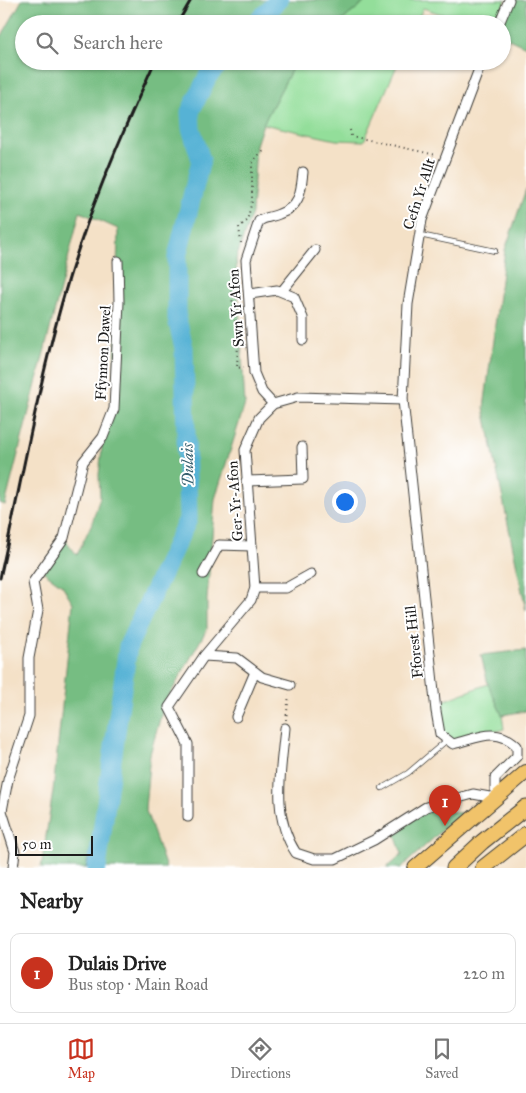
<!DOCTYPE html>
<meta charset="utf-8">
<style>
body{margin:0;font-family:"IM FELL Great Primer",serif;background:#f6f6f6;color:#222}
.scale{position:absolute;left:15px;bottom:12px;width:78px;box-sizing:border-box;padding-left:5px;border:2px solid #1c1c1c;border-top:0;font-size:14px;line-height:18px;white-space:nowrap;color:#1c1c1c;-webkit-text-stroke:4px #fff;paint-order:stroke}
.you{position:absolute;left:344px;top:501px;width:18px;height:18px;margin:-12px;border:4px solid #fff;border-radius:50%;background:#1a73e8;box-shadow:0 0 0 8px #1a73e833}
.badge{display:grid;place-items:center;width:32px;height:32px;border-radius:50%;background:#c8321e;color:#fff;font-size:16px;font-weight:700}
.pin{position:absolute;translate:-50% -41px;filter:drop-shadow(0 1px 2px #0008)}
.pin::after{content:'';position:absolute;top:26px;width:18px;height:15px;background:inherit;clip-path:polygon(0 0,100% 0,50% 100%)}
.list{margin:0;padding:0;list-style:none}
h2{display:flex;justify-content:space-between;align-items:center;height:65px;margin:0;padding:0 20px;font-size:21px}
h2 small{font-size:16px;font-weight:400;color:#767676}
.list li{display:grid;grid-template-columns:32px 1fr auto;gap:15px;align-items:center;box-sizing:border-box;height:80px;margin:0 10px 10px;padding:0 10px;border:1px solid #e0e0e0;border-radius:10px}
.list b{display:block;font-size:19px;white-space:nowrap}
.list p{margin:0;font-size:16px;white-space:nowrap;color:#767676}
.list em{font-size:16px;font-style:normal;color:#767676}
.icon{flex:none;width:28px;height:28px;fill:none;stroke:currentColor;stroke-width:2;stroke-linecap:round;stroke-linejoin:round}
.map{position:relative;flex:none;width:526px;height:868px;overflow:hidden}
.search{position:absolute;background:#fff;box-shadow:0 1px 4px #0004;left:15px;right:15px;top:15px;height:55px;display:flex;align-items:center;gap:12px;box-sizing:border-box;padding:0 18px;border-radius:28px;color:#767676;font-size:19px}
.sheet{height:155px;background:#fff}
nav{display:flex;justify-content:space-around;align-items:center;box-sizing:border-box;height:70px;border-top:1px solid #e0e0e0;background:#fff;font-size:14px;color:#767676}
nav a{display:grid;justify-items:center;gap:2px}
nav .on{color:#c8321e}
.map>svg:first-child{display:block}
.green{fill:#93de9a;stroke:#587d5b}
.forest{fill:#76bd82;stroke:#496c4f}
.water{fill:#57b2d5;stroke:#3a6778}
.lines{fill:none;stroke-linecap:round;stroke-linejoin:round}
.river{stroke:#57b2d5;stroke-width:19}
.service-casing{stroke:#3c3a36;stroke-width:6}
.minor-casing{stroke:#3c3a36;stroke-width:11}
.primary-casing{stroke:#3c3a36;stroke-width:16}
.trunk-casing{stroke:#3c3a36;stroke-width:17}
.path{stroke:#3c3a36;stroke-width:2;stroke-dasharray:1 4;stroke-linecap:butt}
.service{stroke:#fff;stroke-width:4.5}
.minor{stroke:#fff;stroke-width:9}
.primary{stroke:#f1c36a;stroke-width:14}
.trunk{stroke:#f1c36a;stroke-width:15}
.rail{stroke:#1c1c1c;stroke-width:3}
.labels{text-anchor:middle;stroke-width:4;stroke-linejoin:round;paint-order:stroke}
.street-label{font-size:15px;fill:#1c1c1c;stroke:#fff}
.water-label{font-size:16px;font-style:italic;fill:#37606f;stroke:#fff}
</style>
<div class="map">
<svg width="526" height="868" viewBox="0 0 526 868">
<rect width="100%" height="100%" fill="#fff"/>
<filter id="ink" filterUnits="userSpaceOnUse"><feTurbulence type="fractalNoise" baseFrequency=".02" numOctaves="2"/><feDisplacementMap in="SourceGraphic" scale="10" xChannelSelector="R" yChannelSelector="G"/><feConvolveMatrix kernelMatrix="1 2 1 2 8 2 1 2 1" color-interpolation-filters="sRGB"/></filter>
<filter id="wash" filterUnits="userSpaceOnUse"><feTurbulence type="fractalNoise" baseFrequency=".0096" numOctaves="4" result="noise"/><feDisplacementMap in="SourceGraphic" scale="20" xChannelSelector="R" yChannelSelector="G"/><feGaussianBlur stdDeviation="1.12" result="paint"/><feColorMatrix in="noise" values="0 0 0 0 0 0 0 0 0 0 0 0 0 0 0 0 0 1.4 0 .05"/><feComposite in="paint" operator="in"/></filter>
<g filter="url(#wash)">
<rect width="100%" height="100%" fill="#f4e1c7"/>
<g class="green">
<path d="M367,0H506L496,24H471L423,8L416,24H338Z"/>
<path d="M296,61H399L364,141L336,140L263,124Z"/>
<path d="M488,684L502,715L504,729L453,744L440,734L435,704Z"/>
</g>
<g class="forest">
<path d="M22,0H367L338,24H24V61H296L263,124L256,145L252,213L236,259L245,404L215,499L207,599V629L164,705L150,754L145,808L166,868H102L103,849L91,848L86,868H41L53,791L73,603L62,585L41,570L64,538L77,555L92,523L100,497L99,475L103,437L114,409L118,229L80,212L5,505L0,503V39Z"/>
<path d="M517,0H526V47L502,36V24L510,3Z"/>
<path d="M526,189V611L484,408L505,250Z"/>
<path d="M526,650V711L502,715L488,684L481,655Z"/>
<path d="M445,804L446,811L461,813L401,868H386L402,854L393,829L426,807Z"/>
</g>
<path class="water" d="M91,848L103,849L102,868H86Z"/>
<g class="lines">
<g class="river">
<path d="M255,24L279,0"/>
<path d="M97,868L128,646L188,519L184,348L177,319V257L201,160L191,128L190,112L208,76L222,61"/>
</g>
</g>
</g>
<g filter="url(#ink)">
<g class="lines">
<defs>
<g id="service">
<path d="M420,235L495,251"/>
<path d="M382,788L408,773L447,740"/>
</g>
<g id="minor">
<path d="M499,24L509,0"/>
<path d="M282,291L315,250"/>
<path d="M250,294L277,290L294,297L303,318V340"/>
<path d="M273,404L262,392L254,373L246,260L259,221C266,217 272,217 279,214C300,207 301,192 303,172"/>
<path d="M246,481L303,479L302,447"/>
<path d="M203,574L219,545L252,546"/>
<path d="M255,588H286L311,574"/>
<path d="M204,656L237,658L262,677L290,685"/>
<path d="M236,717L255,672"/>
<path d="M285,728C281,771 271,815 296,853L314,859H335L374,840L426,807L473,794L495,798V778L517,756V746C496,726 478,738 453,744L440,734L436,711L403,400L408,304L422,220L482,61"/>
<path d="M188,817V744L169,707L204,656L251,600L255,588L245,450L259,418L273,404L298,397L403,400"/>
<path d="M13,868L15,852L2,811L8,780L29,716V658L38,610L33,582L64,538L83,462L103,437L114,409L119,302L118,261"/>
</g>
<path id="primary" d="M415,868L526,772"/>
<g id="trunk">
<path d="M454,868L482,842L526,807"/>
<path d="M483,868L526,834"/>
</g>
</defs>
<use href="#service" class="service-casing"/>
<use href="#minor" class="minor-casing"/>
<use href="#primary" class="primary-casing"/>
<use href="#trunk" class="trunk-casing"/>
<g class="path">
<path d="M350,130L351,136L436,155"/>
<path d="M241,243L239,227L247,221L252,201V164L257,156L265,150"/>
<path d="M236,271L231,291L238,340L237,368L244,367"/>
<path d="M286,720L289,695"/>
</g>
<use href="#service" class="service"/>
<use href="#minor" class="minor"/>
<use href="#primary" class="primary"/>
<use href="#trunk" class="trunk"/>
<g class="rail">
<path d="M177,24L191,0"/>
<path d="M0,578C24,471 43,354 78,250C99,186 127,123 155,61"/>
</g>
</g>
</g>
<g class="labels">
<g class="street-label">
<text transform="translate(419 194) rotate(-72)" y="5">Cefn Yr Allt</text>
<text transform="translate(236 308) rotate(-94)" y="5">Swn Yr Afon</text>
<text transform="translate(103 353) rotate(-87)" y="5">Ffynnon Dawel</text>
<text transform="translate(235 501) rotate(-94)" y="5">Ger-Yr-Afon</text>
<text transform="translate(414 642) rotate(-96)" y="5">Fforest Hill</text>
</g>
<g class="water-label">
<text transform="translate(187 465) rotate(-91)" y="6">Dulais</text>
</g>
</g>
</svg>
<div class="scale">50 m</div>
<div class="you"></div>
<div class="pin badge" style="left:445px;top:826px">1</div>
<div class="search"><svg class="icon" aria-label="search" viewBox="0 0 24 24"><circle cx="10" cy="10" r="6"/><path d="M15 15l6 6"/></svg>Search here</div>
</div>
<section class="sheet">
<h2>Nearby<small></small></h2>
<ul class="list">
<li><span class="badge">1</span><div><b>Dulais Drive</b><p>Bus stop · Main Road</p></div><em>220 m</em></li>
</ul>
</section>
<nav>
<a class="on"><svg class="icon" aria-label="map" viewBox="0 0 24 24"><path d="M3 6l6-2 6 2 6-2v14l-6 2-6-2-6 2zM9 4v14M15 6v14"/></svg>Map</a>
<a><svg class="icon" aria-label="directions" viewBox="0 0 24 24"><path d="M12 3l9 9-9 9-9-9zM9 14v-3h6M13 9l2 2-2 2"/></svg>Directions</a>
<a><svg class="icon" aria-label="saved" viewBox="0 0 24 24"><path d="M7 4h10v16l-5-4-5 4z"/></svg>Saved</a>
</nav>
